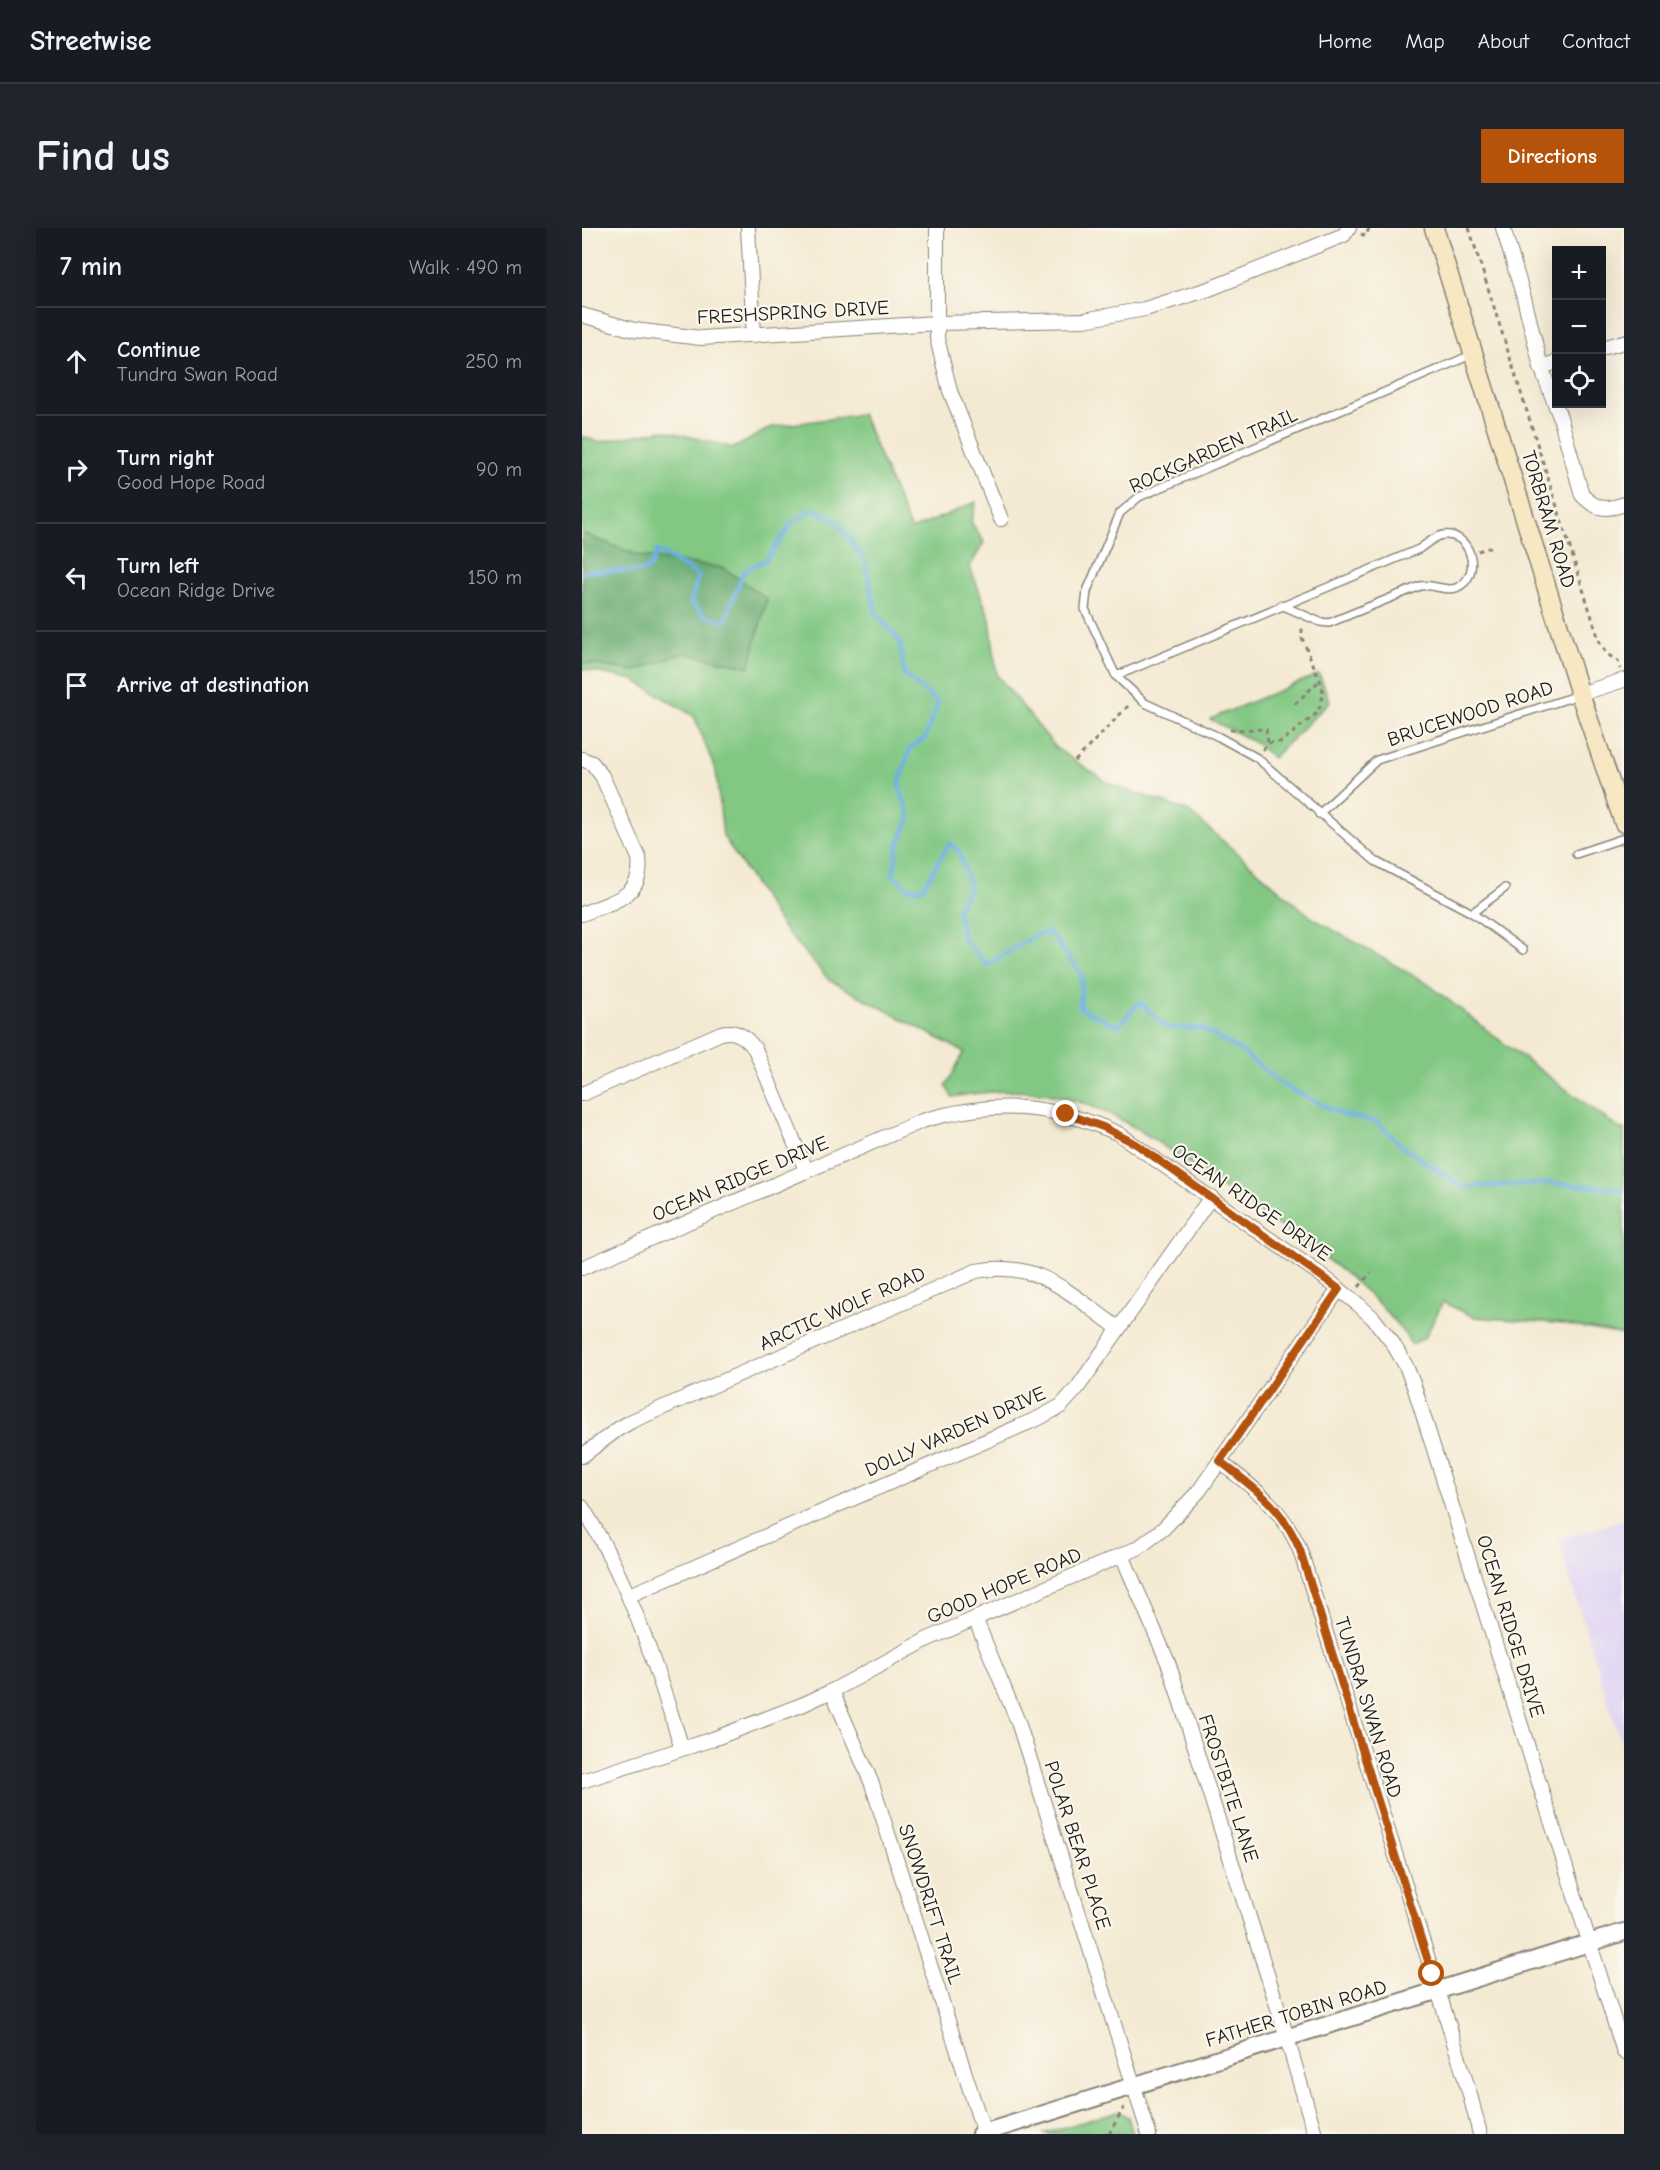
<!DOCTYPE html>
<meta charset="utf-8">
<style>
body{margin:0;font-family:"Comic Neue",sans-serif;background:#20242c;color:#f1f3f6}
.controls{position:absolute;right:18px;top:18px;display:grid;overflow:hidden;border-radius:0px;box-shadow:0 6px 24px #0002}
.controls button{width:54px;height:54px;display:grid;place-items:center;padding:0;border:0;border-bottom:2px solid #363941;background:#171b24;color:#f1f3f6;font:30px sans-serif}
.stop{position:absolute;width:18px;height:18px;margin:-14px;border:4px solid #b45309;border-radius:50%;background:#fff}
.stop.end{background:#b45309;border-color:#fff;box-shadow:0 2px 6px #0008}
.list{margin:0;padding:0;list-style:none}
h2{display:flex;justify-content:space-between;align-items:center;height:78px;margin:0;padding:0 24px;font-size:26px}
h2 small{font-size:20px;font-weight:400;color:#9ea1a6}
.list li{display:grid;grid-template-columns:39px 1fr auto;gap:18px;align-items:center;box-sizing:border-box;height:108px;padding:0 24px;border-top:2px solid #363941}
.list b{display:block;font-size:22px;white-space:nowrap}
.list p{margin:0;font-size:20px;white-space:nowrap;color:#9ea1a6}
.list em{font-size:20px;font-style:normal;color:#9ea1a6}
.icon{flex:none;width:33px;height:33px;fill:none;stroke:currentColor;stroke-width:2;stroke-linecap:round;stroke-linejoin:round}
.map{position:relative;flex:none;width:1042px;height:1906px;overflow:hidden;border-radius:0px}
header{display:flex;align-items:center;gap:36px;box-sizing:border-box;height:84px;padding:0 30px;background:#171b24;border-bottom:2px solid #363941}
header strong{font-size:28px}
nav{display:flex;gap:33px;margin-inline-start:auto;font-size:21px}
.intro{display:flex;align-items:center;justify-content:space-between;box-sizing:border-box;height:144px;padding:0 36px}
h1{margin:0;font-size:42px}
.button{padding:15px 27px;border-radius:0px;background:#b45309;color:#fff;font-size:21px;font-weight:700}
main{display:flex;gap:36px;padding:0 36px}
aside{flex:1;background:#171b24;border-radius:0px;box-shadow:0 6px 24px #0002}
.map>svg:first-child{display:block}
.built{fill:#e0d4f4}
.green{fill:#82c883;stroke:#4f7250;stroke-width:1.5}
.forest{fill:#69ac71;stroke:#426446;stroke-width:1.5}
.lines{fill:none;stroke-linecap:round;stroke-linejoin:round}
.stream{stroke:#6bafe0;stroke-width:4.5}
.service-casing{stroke:#888378;stroke-width:10}
.minor-casing{stroke:#888378;stroke-width:16}
.tertiary-casing{stroke:#888378;stroke-width:20}
.secondary-casing{stroke:#888378;stroke-width:21}
.path{stroke:#888378;stroke-width:3;stroke-dasharray:4.5 4.5;stroke-linecap:butt}
.service{stroke:#fff;stroke-width:7}
.minor{stroke:#fff;stroke-width:14}
.tertiary{stroke:#fff;stroke-width:16}
.secondary{stroke:#f7e8c3;stroke-width:18}
.route{stroke:#b45309;stroke-width:8}
.labels{text-anchor:middle;stroke-width:4.5;stroke-linejoin:round;paint-order:stroke}
.street-label{font-size:20px;fill:#1c1c1c;stroke:#fbf7ec}
</style>
<header>
<strong>Streetwise</strong>
<nav><a>Home</a><a>Map</a><a>About</a><a>Contact</a></nav>
</header>
<div class="intro"><h1>Find us</h1><a class="button">Directions</a></div>
<main>
<aside>
<h2>7 min<small>Walk · 490 m</small></h2>
<ul class="list">
<li><svg class="icon" aria-label="ahead" viewBox="0 0 24 24"><path d="M12 20V5M6 11l6-6 6 6"/></svg><div><b>Continue</b><p>Tundra Swan Road</p></div><em>250 m</em></li>
<li><svg class="icon" aria-label="right" viewBox="0 0 24 24"><path d="M7 20v-9h11M14 6l5 5-5 5"/></svg><div><b>Turn right</b><p>Good Hope Road</p></div><em>90 m</em></li>
<li><svg class="icon" aria-label="left" viewBox="0 0 24 24"><path d="M17 20v-9H6M10 6l-5 5 5 5"/></svg><div><b>Turn left</b><p>Ocean Ridge Drive</p></div><em>150 m</em></li>
<li><svg class="icon" aria-label="arrive" viewBox="0 0 24 24"><path d="M6 21V4h12l-3 4 3 4H6"/></svg><div><b>Arrive at destination</b></div></li>
</ul>
</aside>
<div class="map">
<svg width="1042" height="1906" viewBox="0 0 1042 1906">
<rect width="100%" height="100%" fill="#fbf7ec"/>
<filter id="ink" filterUnits="userSpaceOnUse"><feTurbulence type="fractalNoise" baseFrequency=".0167" numOctaves="2"/><feDisplacementMap in="SourceGraphic" scale="12" xChannelSelector="R" yChannelSelector="G"/><feConvolveMatrix kernelMatrix="1 2 1 2 8 2 1 2 1" color-interpolation-filters="sRGB"/></filter>
<filter id="wash" filterUnits="userSpaceOnUse"><feTurbulence type="fractalNoise" baseFrequency=".008" numOctaves="4" result="noise"/><feDisplacementMap in="SourceGraphic" scale="24" xChannelSelector="R" yChannelSelector="G"/><feGaussianBlur stdDeviation="1.35" result="paint"/><feColorMatrix in="noise" values="0 0 0 0 0 0 0 0 0 0 0 0 0 0 0 0 0 1.4 0 .05"/><feComposite in="paint" operator="in"/></filter>
<g filter="url(#wash)">
<rect width="100%" height="100%" fill="#f4ead3"/>
<path class="built" d="M1042,1291V1524L976,1312Z"/>
<g class="green">
<path d="M280,186L329,302L394,274L389,294L402,314L388,339L408,391L415,447L475,521L528,556L606,583L729,689L846,756L924,817L1038,901H1042V1107L974,1095L892,1089L861,1074L843,1109L830,1117C788,1052 708,1006 645,963C596,929 550,890 492,872C454,860 409,862 370,869L364,858L382,824L247,752L201,700L141,608L134,544L112,488L52,452L0,441V208L16,214L82,202L152,220L190,199Z"/>
<path d="M737,446L748,473L691,530L674,515L628,491Z"/>
<path d="M536,1883L546,1889L551,1906H461Z"/>
</g>
<path class="forest" d="M0,305L57,328L142,340L185,371L167,439L103,425L53,443L0,435Z"/>
<g class="lines">
<path class="stream" d="M0,345L4,343H61L69,338L75,323L116,347L109,375L125,389L143,393L162,343L185,331L210,295L231,281L255,293L283,334L294,385L318,414L322,446L356,475L343,510L328,520L317,557L328,590L316,618L311,647L326,660L340,661L368,615L377,624L388,659L375,680L381,710L405,737L454,707L467,704L500,747L498,780L536,798L558,774L585,800H619L658,822L702,858L761,887L795,894L822,920L881,959L971,955L1042,962"/>
</g>
</g>
<g filter="url(#ink)">
<g class="lines">
<defs>
<g id="service">
<path d="M889,127L557,269L538,285L505,363L503,381L534,448L563,475L637,509L675,530L793,633L890,685L941,722"/>
<path d="M534,448L837,321C843,317 850,311 857,308C888,299 903,348 874,360C862,364 852,355 838,358L747,395L738,394L699,377"/>
<path d="M737,586L795,532L997,467"/>
<path d="M994,626L1042,610"/>
<path d="M890,685L923,660"/>
</g>
<g id="minor">
<path d="M166,0L172,107"/>
<path d="M355,0V110L368,163L419,291"/>
<path d="M921,0L942,70L959,139L978,189L1000,267C1013,281 1024,283 1042,276"/>
<path d="M0,87L52,102L119,110L355,95L502,92L563,81L627,61L762,7L767,0"/>
<path d="M1020,120L1042,114"/>
<path d="M959,139L975,134"/>
<path d="M998,466L1042,452"/>
<path d="M0,531L10,535L20,548L57,630C62,670 30,673 0,686"/>
<path d="M0,866L139,805C154,801 164,809 173,821L224,942"/>
<path d="M0,1040L340,893C411,872 470,875 537,906L739,1047L777,1077L791,1090L810,1114L824,1138L832,1158L1042,1824"/>
<path d="M0,1228L36,1201L50,1193L394,1043C457,1031 489,1067 536,1100"/>
<path d="M638,1234C674,1262 699,1278 718,1322L864,1788L888,1867L898,1906"/>
<path d="M0,1279C49,1357 72,1433 100,1520"/>
<path d="M540,1327L587,1437L700,1793L733,1906"/>
<path d="M48,1367L457,1190L479,1178L496,1159L629,969"/>
<path d="M393,1390L436,1494L567,1906"/>
<path d="M250,1463L290,1556L402,1905"/>
<path d="M0,1553L131,1511L222,1476L250,1463L346,1411L556,1320L581,1301L617,1263L757,1061"/>
</g>
<path id="tertiary" d="M398,1906L1042,1704"/>
<path id="secondary" d="M852,0L998,466L1042,595"/>
</defs>
<use href="#service" class="service-casing"/>
<use href="#minor" class="minor-casing"/>
<use href="#tertiary" class="tertiary-casing"/>
<use href="#secondary" class="secondary-casing"/>
<g class="path">
<path d="M887,0L1018,415L1025,426L1036,433L1038,441"/>
<path d="M779,6L784,8L787,0"/>
<path d="M896,323L912,318"/>
<path d="M713,476L738,452"/>
<path d="M648,502L684,501L686,515"/>
<path d="M681,522L686,515L699,514L734,486L738,479L741,467L740,457L720,410V397"/>
<path d="M493,533L548,476"/>
<path d="M777,1059L789,1044"/>
<path d="M527,1906L542,1879"/>
</g>
<use href="#service" class="service"/>
<use href="#minor" class="minor"/>
<use href="#tertiary" class="tertiary"/>
<use href="#secondary" class="secondary"/>
</g>
</g>
<g class="lines" filter="url(#ink)">
<path class="route" d="M484,886L521,899L554,916L757,1061L638,1233C674,1262 699,1277 718,1322L850,1746"/>
</g>
<g class="labels">
<g class="street-label">
<text transform="translate(211 84) rotate(-3)" y="7">FRESHSPRING DRIVE</text>
<text transform="translate(631 222) rotate(-24)" y="7">ROCKGARDEN TRAIL</text>
<text transform="translate(967 291) rotate(73)" y="7">TORBRAM ROAD</text>
<text transform="translate(888 485) rotate(-18)" y="7">BRUCEWOOD ROAD</text>
<text transform="translate(158 950) rotate(-23)" y="7">OCEAN RIDGE DRIVE</text>
<text transform="translate(670 974) rotate(35)" y="7">OCEAN RIDGE DRIVE</text>
<text transform="translate(260 1080) rotate(-24)" y="7">ARCTIC WOLF ROAD</text>
<text transform="translate(373 1203) rotate(-24)" y="7">DOLLY VARDEN DRIVE</text>
<text transform="translate(422 1357) rotate(-23)" y="7">GOOD HOPE ROAD</text>
<text transform="translate(929 1398) rotate(73)" y="7">OCEAN RIDGE DRIVE</text>
<text transform="translate(787 1479) rotate(73)" y="7">TUNDRA SWAN ROAD</text>
<text transform="translate(647 1560) rotate(72)" y="7">FROSTBITE LANE</text>
<text transform="translate(496 1617) rotate(72)" y="7">POLAR BEAR PLACE</text>
<text transform="translate(349 1676) rotate(72)" y="7">SNOWDRIFT TRAIL</text>
<text transform="translate(714 1785) rotate(-17)" y="7">FATHER TOBIN ROAD</text>
</g>
</g>
</svg>
<div class="controls">
<button>+</button>
<button>−</button>
<button><svg class="icon" aria-label="locate" viewBox="0 0 24 24"><circle cx="12" cy="12" r="6"/><path d="M12 2v4M12 18v4M2 12h4M18 12h4"/></svg></button>
</div>
<div class="stop" style="left:850px;top:1746px"></div>
<div class="stop end" style="left:484px;top:886px"></div>
</div>
</main>
